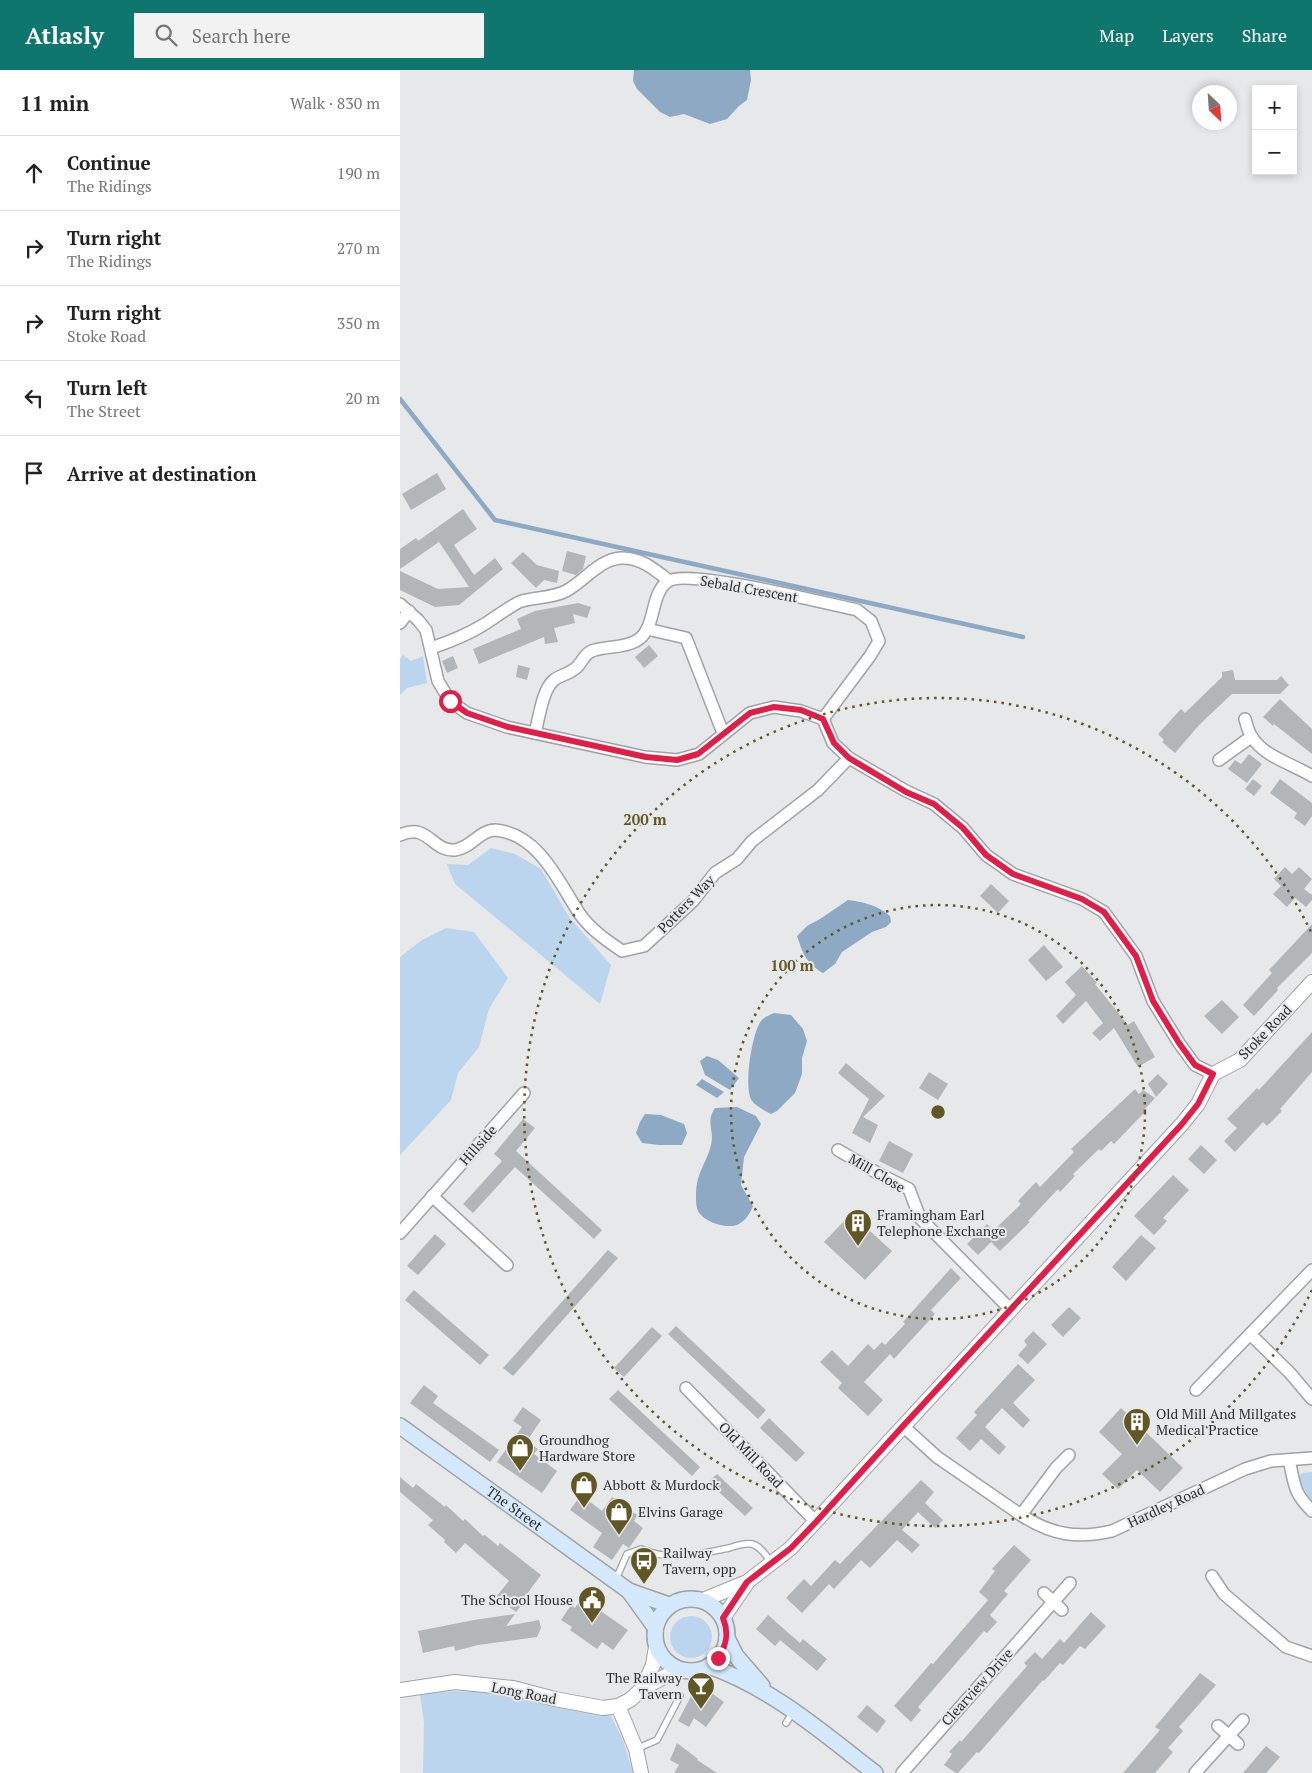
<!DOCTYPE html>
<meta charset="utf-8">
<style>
body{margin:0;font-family:"PT Serif",serif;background:#f2f2f2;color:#222}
.controls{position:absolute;right:15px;top:15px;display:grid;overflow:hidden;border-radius:0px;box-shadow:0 2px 8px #0003}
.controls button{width:45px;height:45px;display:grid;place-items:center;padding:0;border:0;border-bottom:1px solid #e0e0e0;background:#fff;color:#222;font:25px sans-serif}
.compass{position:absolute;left:792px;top:15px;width:45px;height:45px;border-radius:50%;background:#fff;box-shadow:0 2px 8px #0003;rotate:155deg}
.stop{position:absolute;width:15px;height:15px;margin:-11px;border:4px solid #e11d48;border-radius:50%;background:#fff}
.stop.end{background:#e11d48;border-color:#fff;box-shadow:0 1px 5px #0008}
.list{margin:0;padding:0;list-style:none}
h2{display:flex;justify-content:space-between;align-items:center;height:65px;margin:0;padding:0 20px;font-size:21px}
h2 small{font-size:16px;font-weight:400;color:#767676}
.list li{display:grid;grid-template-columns:32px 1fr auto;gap:15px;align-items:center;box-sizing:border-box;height:75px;padding:0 20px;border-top:1px solid #e0e0e0}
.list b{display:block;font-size:19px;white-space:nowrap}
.list p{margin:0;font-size:16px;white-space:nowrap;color:#767676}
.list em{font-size:16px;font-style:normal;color:#767676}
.icon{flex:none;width:28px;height:28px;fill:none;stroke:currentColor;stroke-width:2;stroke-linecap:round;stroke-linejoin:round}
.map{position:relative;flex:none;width:912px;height:1703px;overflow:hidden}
header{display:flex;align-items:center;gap:30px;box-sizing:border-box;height:70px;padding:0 25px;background:#0f766e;color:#fff}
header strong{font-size:24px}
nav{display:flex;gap:28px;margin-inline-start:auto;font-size:18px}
.search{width:350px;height:45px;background:#f2f2f2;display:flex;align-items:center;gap:12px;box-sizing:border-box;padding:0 18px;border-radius:0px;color:#767676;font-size:19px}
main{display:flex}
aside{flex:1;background:#fff}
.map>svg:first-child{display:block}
.green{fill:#bcd5ef}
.water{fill:#8ea9c4}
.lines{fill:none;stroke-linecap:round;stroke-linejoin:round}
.stream{stroke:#8ea9c4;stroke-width:4.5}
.building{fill:#b3b6b8}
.service-casing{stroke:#a0a2a4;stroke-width:8}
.minor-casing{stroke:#a0a2a4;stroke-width:14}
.tertiary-casing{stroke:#a0a2a4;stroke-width:16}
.secondary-casing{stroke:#a0a2a4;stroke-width:18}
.service{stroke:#fff;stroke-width:5.5}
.minor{stroke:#fff;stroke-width:11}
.tertiary{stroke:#fff;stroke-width:14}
.secondary{stroke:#d5e9fd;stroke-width:15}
.route{stroke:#e11d48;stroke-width:6}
.ring{fill:none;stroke:#615724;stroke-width:2.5;stroke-dasharray:2.5 5}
.labels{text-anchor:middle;stroke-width:4;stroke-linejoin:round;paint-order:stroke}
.street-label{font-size:14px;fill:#2f2f30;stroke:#e6e8ea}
.poi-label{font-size:14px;fill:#2f2f30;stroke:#e6e8ea;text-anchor:start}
.centre{fill:#615724;stroke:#e6e8ea;stroke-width:2.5}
.ring-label{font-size:15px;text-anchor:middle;font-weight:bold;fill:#615724;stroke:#e6e8ea;stroke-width:4;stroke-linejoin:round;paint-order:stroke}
</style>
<header>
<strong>Atlasly</strong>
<div class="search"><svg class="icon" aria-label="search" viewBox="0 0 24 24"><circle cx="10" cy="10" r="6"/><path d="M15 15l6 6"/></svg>Search here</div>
<nav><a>Map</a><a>Layers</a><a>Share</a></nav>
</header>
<main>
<aside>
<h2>11 min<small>Walk · 830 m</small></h2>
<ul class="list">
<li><svg class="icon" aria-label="ahead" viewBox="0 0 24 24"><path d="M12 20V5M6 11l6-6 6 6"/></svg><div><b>Continue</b><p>The Ridings</p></div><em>190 m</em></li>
<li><svg class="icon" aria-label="right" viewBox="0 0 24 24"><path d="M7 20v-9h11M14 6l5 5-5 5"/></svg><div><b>Turn right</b><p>The Ridings</p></div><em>270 m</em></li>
<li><svg class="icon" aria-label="right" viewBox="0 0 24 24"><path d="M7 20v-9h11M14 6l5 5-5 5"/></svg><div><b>Turn right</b><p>Stoke Road</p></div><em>350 m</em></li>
<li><svg class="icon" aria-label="left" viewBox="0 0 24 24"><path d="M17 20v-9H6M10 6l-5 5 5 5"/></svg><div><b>Turn left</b><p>The Street</p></div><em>20 m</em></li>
<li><svg class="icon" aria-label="arrive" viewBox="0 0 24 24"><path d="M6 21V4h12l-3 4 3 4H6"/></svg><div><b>Arrive at destination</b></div></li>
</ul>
</aside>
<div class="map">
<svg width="912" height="1703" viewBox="0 0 912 1703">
<rect width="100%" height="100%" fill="#e6e8ea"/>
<g class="green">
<path d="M3,585L11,591L23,586L27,613L7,618L0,625V589Z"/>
<path d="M91,778L115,784L141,799L169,847L211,895L200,934L55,814L47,794L68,795Z"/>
<path d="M46,858L74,862L108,908L89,939L79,977L58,1003L51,1030L0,1085V887L22,870Z"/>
<path d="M912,1402V1433L898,1408L902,1403Z"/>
<circle cx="291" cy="1567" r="21"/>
<path d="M53,1621C106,1622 157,1633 209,1642L223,1670L233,1703H23L24,1653L20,1624Z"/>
</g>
<g class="water">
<path d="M234,0H350L351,10L347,30L339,36L327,49L310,54L284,44L270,47L260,42L237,19L233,11Z"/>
<path d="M448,830C463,832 478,835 490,846L491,852L486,857L472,862L442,882L435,894L423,903C406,893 403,884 397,866L407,856L420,849Z"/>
<path d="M374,943L391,945L403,959L407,971L402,988V1004L395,1023L377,1041L371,1044C365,1041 356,1036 352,1031C343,1018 352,963 361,951C364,947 370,945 374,943Z"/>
<path d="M307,986L318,990L339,1008L330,1020L305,1005L300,991Z"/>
<path d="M302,1009L324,1022L317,1028L296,1015Z"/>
<path d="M337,1037L356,1046L361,1054L344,1087L341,1115L353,1136C350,1143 346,1150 339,1154C329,1160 300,1152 297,1138C296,1135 296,1130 296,1126C296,1102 306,1095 311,1075C315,1060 305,1053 315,1038Z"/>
<path d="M245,1044L261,1045L284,1054L287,1063L282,1075H259L242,1073L236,1063L240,1052Z"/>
</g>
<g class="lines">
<path class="stream" d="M0,329L95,450L623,567"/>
</g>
<g class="building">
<path d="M37,403L46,419L11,440L2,424Z"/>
<path d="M63,439L77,459L54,475L74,505L95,488L103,499L59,535L35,537L0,520V501L38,519L69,517L39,472L0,499V479L16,468L18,471Z"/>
<path d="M167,481L186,486L183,499L176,505L162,501Z"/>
<path d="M123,482L137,495L159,501L157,513L144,510L136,518L111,493Z"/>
<path d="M178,533L191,537L187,548L173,544L175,553L154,558L158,572L145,574L144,567L79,594L73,579L121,559L117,549L135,541Z"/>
<path d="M249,575L258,586L244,598L235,587Z"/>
<path d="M53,586L58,598L47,603L42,591Z"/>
<path d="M118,595L130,598L127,610L116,607Z"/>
<path d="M833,600L835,610H877L881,606L889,615L880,624H832L800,654L775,683L762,672L764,670L758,664L781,639L785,643L822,607V602Z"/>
<path d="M880,629L912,659V684L874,654L873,656L863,647Z"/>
<path d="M849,684L862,694L847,713L828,699L835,690L841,694Z"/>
<path d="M853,709L862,716L854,726L845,719Z"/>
<path d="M880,709L912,733V746L905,756L894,748L897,743L870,723Z"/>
<path d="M885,797L892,804L899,797L912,809L904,819L912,825V830L906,837L895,828L887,837L873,824L881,816L874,809Z"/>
<path d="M591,814L609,831L598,843L580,826Z"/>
<path d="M912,854V883L877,918L878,920L854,946L843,935L872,903L869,900Z"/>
<path d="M644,875L663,897L646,911L628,890Z"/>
<path d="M682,896L697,913L695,914L728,955L734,951L755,987L738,997L714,958L700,971L692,963L703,953L686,931L663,954L656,946L676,925L665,912Z"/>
<path d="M822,930L839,947L822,964L804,946Z"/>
<path d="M912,962V1002L880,1039L882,1041L867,1056L863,1052L835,1082L824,1071L837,1058L827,1049L857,1018L859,1020Z"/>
<path d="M446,993L485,1026L463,1047L478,1055L470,1073L452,1063L469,1029L438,1003Z"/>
<path d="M529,1002L548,1014L538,1030L519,1018Z"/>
<path d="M758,1004L768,1014L756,1027L748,1014Z"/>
<path d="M735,1019L739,1024L743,1020L755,1028L744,1040L745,1042L714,1074L711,1071L701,1081L699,1079L673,1104L675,1106L660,1122L658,1119L628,1151L630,1152L600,1181L591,1172L578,1185L567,1174L587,1154L593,1161L621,1134L618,1131L636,1112L640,1117L674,1082L671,1079Z"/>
<path d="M123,1049L135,1058L116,1081L202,1160L194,1169L115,1097L73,1143L63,1134L102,1091L94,1084Z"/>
<path d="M489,1071L513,1084L503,1103L479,1091Z"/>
<path d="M801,1075L817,1090L804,1104L788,1089Z"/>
<path d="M773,1105L789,1120L763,1148L767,1151L754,1165L734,1146Z"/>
<path d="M446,1149L465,1167L470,1161L492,1181L465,1210L424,1172Z"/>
<path d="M35,1164L46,1174L18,1205L7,1196Z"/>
<path d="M741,1165L756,1178L726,1211L712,1197Z"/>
<path d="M208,1180L218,1188L113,1306L103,1298Z"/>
<path d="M551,1198L561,1208L531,1240L535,1244L494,1289L490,1284L464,1312L483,1330L468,1346L438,1318L442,1313L420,1292L432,1280L448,1296L468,1274L474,1280L482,1272L485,1275L505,1254L503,1252Z"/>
<path d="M14,1220L89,1285L80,1295L5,1230Z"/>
<path d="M669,1237L681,1248L663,1267L651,1255Z"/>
<path d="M276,1256L366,1340L358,1349L268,1264Z"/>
<path d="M252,1257L262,1266L224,1307L214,1298Z"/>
<path d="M633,1261L647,1274L628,1294L618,1285L627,1275L624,1271Z"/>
<path d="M618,1294L635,1310L613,1333L630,1350L623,1358L602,1338L585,1357L606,1377L599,1385L581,1369L570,1381L556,1368L577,1345L574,1342Z"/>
<path d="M24,1315L38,1326L33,1333L99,1380L90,1392L10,1333Z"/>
<path d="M218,1320L300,1397L292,1406L209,1329Z"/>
<path d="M123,1337L141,1350L127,1371L138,1379L134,1384L157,1401L142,1423L97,1392L122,1357L113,1351Z"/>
<path d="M721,1338L783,1398L760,1422L737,1400L718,1419L702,1404L722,1384L699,1362Z"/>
<path d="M369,1348L405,1383L396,1392L360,1358Z"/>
<path d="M317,1404L353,1438L345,1446L308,1412Z"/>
<path d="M0,1407L13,1418L16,1414L45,1437L46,1435L63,1451L65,1449L83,1466L85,1465L98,1476L100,1473L141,1505L121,1532L123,1533L116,1542L96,1527L109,1511L65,1473L56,1483L44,1472L45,1470L28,1455L33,1450L0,1422Z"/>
<path d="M521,1410L534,1422L525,1433L543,1450L535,1458L518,1442L502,1460L520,1475L512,1483L497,1470L470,1498L461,1490L434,1519L429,1514L402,1543L386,1528L404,1509L411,1516L435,1490L440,1494Z"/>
<path d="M181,1425L202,1441L212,1427L237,1445L234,1451L243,1458L229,1478L223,1474L212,1490L193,1477L202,1463L170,1440Z"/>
<path d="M614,1475L631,1490L604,1521L608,1524L590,1545L597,1552L587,1563L584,1561L518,1637L521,1640L511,1652L494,1636L531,1593L533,1594L588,1530L579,1522L595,1501L592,1499Z"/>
<path d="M182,1528L228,1560L213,1580L202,1572L197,1579L170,1560L172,1557L161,1550L171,1535L175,1538Z"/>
<path d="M691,1542L706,1556L685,1579L680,1576L663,1595L660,1593L644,1611L643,1610L579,1683L577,1682L558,1703H556L544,1695L552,1684L549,1682L560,1670L561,1672L627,1596L624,1593L635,1582L642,1589L660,1569L664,1573Z"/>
<path d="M115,1544L106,1556L139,1550L141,1558L137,1567L78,1575L55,1581L54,1576L23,1583L18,1561L74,1550Z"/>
<path d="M368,1545L400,1573L403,1569L427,1589L417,1601L380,1570L375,1576L356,1559Z"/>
<path d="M800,1603L816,1615L779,1657L783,1661L768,1678L773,1682L755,1703H723L760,1660L755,1657Z"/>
<path d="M298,1613L324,1632L306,1657L294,1648L289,1657L278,1651Z"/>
<path d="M467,1635L486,1651L477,1663L457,1647Z"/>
<path d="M277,1673L298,1689L297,1690L317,1703H274L279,1695L270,1690Z"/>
<path d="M866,1676L880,1687L866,1703H843Z"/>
</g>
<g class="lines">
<defs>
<g id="service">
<path d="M216,1509L227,1484L241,1479C271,1492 298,1484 329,1478C335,1476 345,1473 352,1474C360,1476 366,1485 371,1492"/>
<path d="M386,1653L393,1642"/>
<path d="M236,1679L257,1670L280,1626"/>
</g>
<g id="minor">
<path d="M0,534L18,550L26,560L38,611L50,631L67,643L107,657L245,687L277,690L299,684L350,643L374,637L401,641L423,649L433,673L449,688L506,721L534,734L563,758L586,785L613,804L682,829L704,842L736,886L753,931L779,973L795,995L813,1004"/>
<path d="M0,553L9,541"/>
<path d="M247,559L286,568L323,663"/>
<path d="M31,578C49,572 67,565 83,555C92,550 114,533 122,531C136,527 153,528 166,521C186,510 198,490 221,488C240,487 254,499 268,510"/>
<path d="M845,649C847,655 848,662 852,667C864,687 893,694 912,706"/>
<path d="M135,663C139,649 142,620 154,610C160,605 170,604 177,597C183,591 185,582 195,580C208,576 224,578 236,571C257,560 249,526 267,512C284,497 428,534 457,540L471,551L479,571L470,586L423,649"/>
<path d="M819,690L851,667"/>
<path d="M0,765C28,752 32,782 55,780C71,778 80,760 95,760C138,763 159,812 179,843C190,859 206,870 222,881L244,876L293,831L315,803L337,789L352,771L418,720L449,688"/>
<path d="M438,1080L479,1104L509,1119L520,1148L611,1240"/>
<path d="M32,1126L107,1195"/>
<path d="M0,1163L124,1023"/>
<path d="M850,1264L890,1303L912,1329"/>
<path d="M286,1318L416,1452"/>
<path d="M796,1320L912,1200"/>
<path d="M503,1356L537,1387L621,1445L656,1398L669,1385"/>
<path d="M889,1390C895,1415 893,1422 912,1441"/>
<path d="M621,1445C652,1465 677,1469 712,1461L845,1399L871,1391L912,1388"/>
<path d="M812,1506L824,1524L886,1577L912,1586"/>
<path d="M644,1523L662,1540"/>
<path d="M818,1656L838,1674"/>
<path d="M502,1703L670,1513"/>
<path d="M795,1703L843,1650"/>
</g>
<g id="tertiary">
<path d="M303,1530L347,1512L391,1478L782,1054L798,1034L813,1004L840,990L912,912"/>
<path d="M323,1548L347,1513"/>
<path d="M243,1618L253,1595L256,1577"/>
<path d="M0,1620L55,1612L113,1618L155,1629L203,1638L218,1636L230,1630L243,1618L266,1606L282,1600"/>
<path d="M218,1636L236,1679L241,1703"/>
</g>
<g id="secondary">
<path id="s1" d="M0,1356L229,1521L269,1535"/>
<path d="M229,1521L255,1557"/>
<circle cx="291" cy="1565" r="36"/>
<path d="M327,1568L336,1586L362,1616"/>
<path d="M309,1596C372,1618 423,1663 475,1703"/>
</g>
</defs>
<use href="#service" class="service-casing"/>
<use href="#minor" class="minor-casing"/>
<use href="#tertiary" class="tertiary-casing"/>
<use href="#secondary" class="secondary-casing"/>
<use href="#service" class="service"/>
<use href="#minor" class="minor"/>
<use href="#tertiary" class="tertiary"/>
<use href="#secondary" class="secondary"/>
</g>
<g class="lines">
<path class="route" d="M50,631L67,643L108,657L246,687L277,690L298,684L350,643L374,637L401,640L423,649L434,673L449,688L506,722L534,734L563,758L586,785L613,804L682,829L704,842L736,886L753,931L779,973L795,995L813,1004L798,1034L782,1054L503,1356L416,1452L391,1478L347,1512L323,1548C329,1563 327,1575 318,1588"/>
</g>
<g class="ring">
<circle cx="538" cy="1042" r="207"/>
<path d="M912 1220A414 414 0 1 1 912 864"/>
</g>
<defs>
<symbol id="building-pin" viewBox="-11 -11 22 30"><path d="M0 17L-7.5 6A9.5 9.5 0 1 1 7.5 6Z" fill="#615724" stroke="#e6e8ea"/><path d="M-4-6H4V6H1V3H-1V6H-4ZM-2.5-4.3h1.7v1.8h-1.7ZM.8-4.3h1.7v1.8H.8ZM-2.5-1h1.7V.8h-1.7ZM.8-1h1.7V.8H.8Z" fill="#fff"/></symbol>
<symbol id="shop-pin" viewBox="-11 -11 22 30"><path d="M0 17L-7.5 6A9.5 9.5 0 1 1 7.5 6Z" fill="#615724" stroke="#e6e8ea"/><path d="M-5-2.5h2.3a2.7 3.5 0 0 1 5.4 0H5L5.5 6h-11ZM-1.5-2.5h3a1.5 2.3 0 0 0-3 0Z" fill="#fff"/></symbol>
<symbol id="bus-pin" viewBox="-11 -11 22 30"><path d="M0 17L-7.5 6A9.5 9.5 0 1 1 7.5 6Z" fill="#615724" stroke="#e6e8ea"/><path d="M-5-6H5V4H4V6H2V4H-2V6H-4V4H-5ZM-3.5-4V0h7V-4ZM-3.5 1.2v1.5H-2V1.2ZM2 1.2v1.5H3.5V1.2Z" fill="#fff"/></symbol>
<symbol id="civic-pin" viewBox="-11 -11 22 30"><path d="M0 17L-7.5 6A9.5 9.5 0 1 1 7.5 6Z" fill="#615724" stroke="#e6e8ea"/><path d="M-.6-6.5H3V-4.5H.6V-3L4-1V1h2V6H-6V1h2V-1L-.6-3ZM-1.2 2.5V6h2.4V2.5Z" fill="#fff"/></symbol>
<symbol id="bar-pin" viewBox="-11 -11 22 30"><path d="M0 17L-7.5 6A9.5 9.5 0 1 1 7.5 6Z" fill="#615724" stroke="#e6e8ea"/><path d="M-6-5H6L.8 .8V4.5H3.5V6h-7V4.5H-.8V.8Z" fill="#fff"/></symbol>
</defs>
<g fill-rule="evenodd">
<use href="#building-pin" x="442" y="1137" width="32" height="43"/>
<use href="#building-pin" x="721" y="1336" width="32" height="43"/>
<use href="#shop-pin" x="104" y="1362" width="32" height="43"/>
<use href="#shop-pin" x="168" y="1399" width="32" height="43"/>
<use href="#shop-pin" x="203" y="1426" width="32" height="43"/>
<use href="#bus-pin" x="228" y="1475" width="32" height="43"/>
<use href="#civic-pin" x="176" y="1514" width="32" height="43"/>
<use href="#bar-pin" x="285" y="1600" width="32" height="43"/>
</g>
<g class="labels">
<g class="street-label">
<text transform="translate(349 519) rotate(10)" y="5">Sebald Crescent</text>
<text transform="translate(286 834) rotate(-46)" y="5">Potters Way</text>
<text transform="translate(865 962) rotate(-46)" y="5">Stoke Road</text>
<text transform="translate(78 1075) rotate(-48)" y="5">Hillside</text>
<text transform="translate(477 1103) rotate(30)" y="5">Mill Close</text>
<text transform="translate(351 1385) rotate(46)" y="5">Old Mill Road</text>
<text transform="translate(766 1436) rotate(-25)" y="5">Hardley Road</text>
<text dy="5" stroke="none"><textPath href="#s1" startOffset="141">The Street</textPath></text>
<text transform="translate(577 1617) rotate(-48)" y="5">Clearview Drive</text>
<text transform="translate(124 1623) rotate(11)" y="5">Long Road</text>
</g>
<g class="poi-label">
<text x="477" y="1150">Framingham Earl<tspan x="477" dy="16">Telephone Exchange</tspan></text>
<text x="756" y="1349">Old Mill And Millgates<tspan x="756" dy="16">Medical Practice</tspan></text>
<text x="139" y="1375">Groundhog<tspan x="139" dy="16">Hardware Store</tspan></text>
<text x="203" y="1420">Abbott &amp; Murdock</text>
<text x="238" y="1447">Elvins Garage</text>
<text x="263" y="1488">Railway<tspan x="263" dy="16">Tavern, opp</tspan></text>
<text x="173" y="1535" text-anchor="end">The School House</text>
<text x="282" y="1613" text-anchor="end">The Railway<tspan x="282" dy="16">Tavern</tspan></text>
</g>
</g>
<circle cx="538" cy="1042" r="8" class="centre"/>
<g class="ring-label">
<text x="245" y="755">200 m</text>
<text x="392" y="901">100 m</text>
</g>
</svg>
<div class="controls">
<button>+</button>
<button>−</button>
</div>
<svg class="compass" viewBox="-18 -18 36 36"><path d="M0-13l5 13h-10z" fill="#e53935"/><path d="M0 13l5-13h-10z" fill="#767676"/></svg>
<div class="stop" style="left:50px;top:631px"></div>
<div class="stop end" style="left:318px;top:1588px"></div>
</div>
</main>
